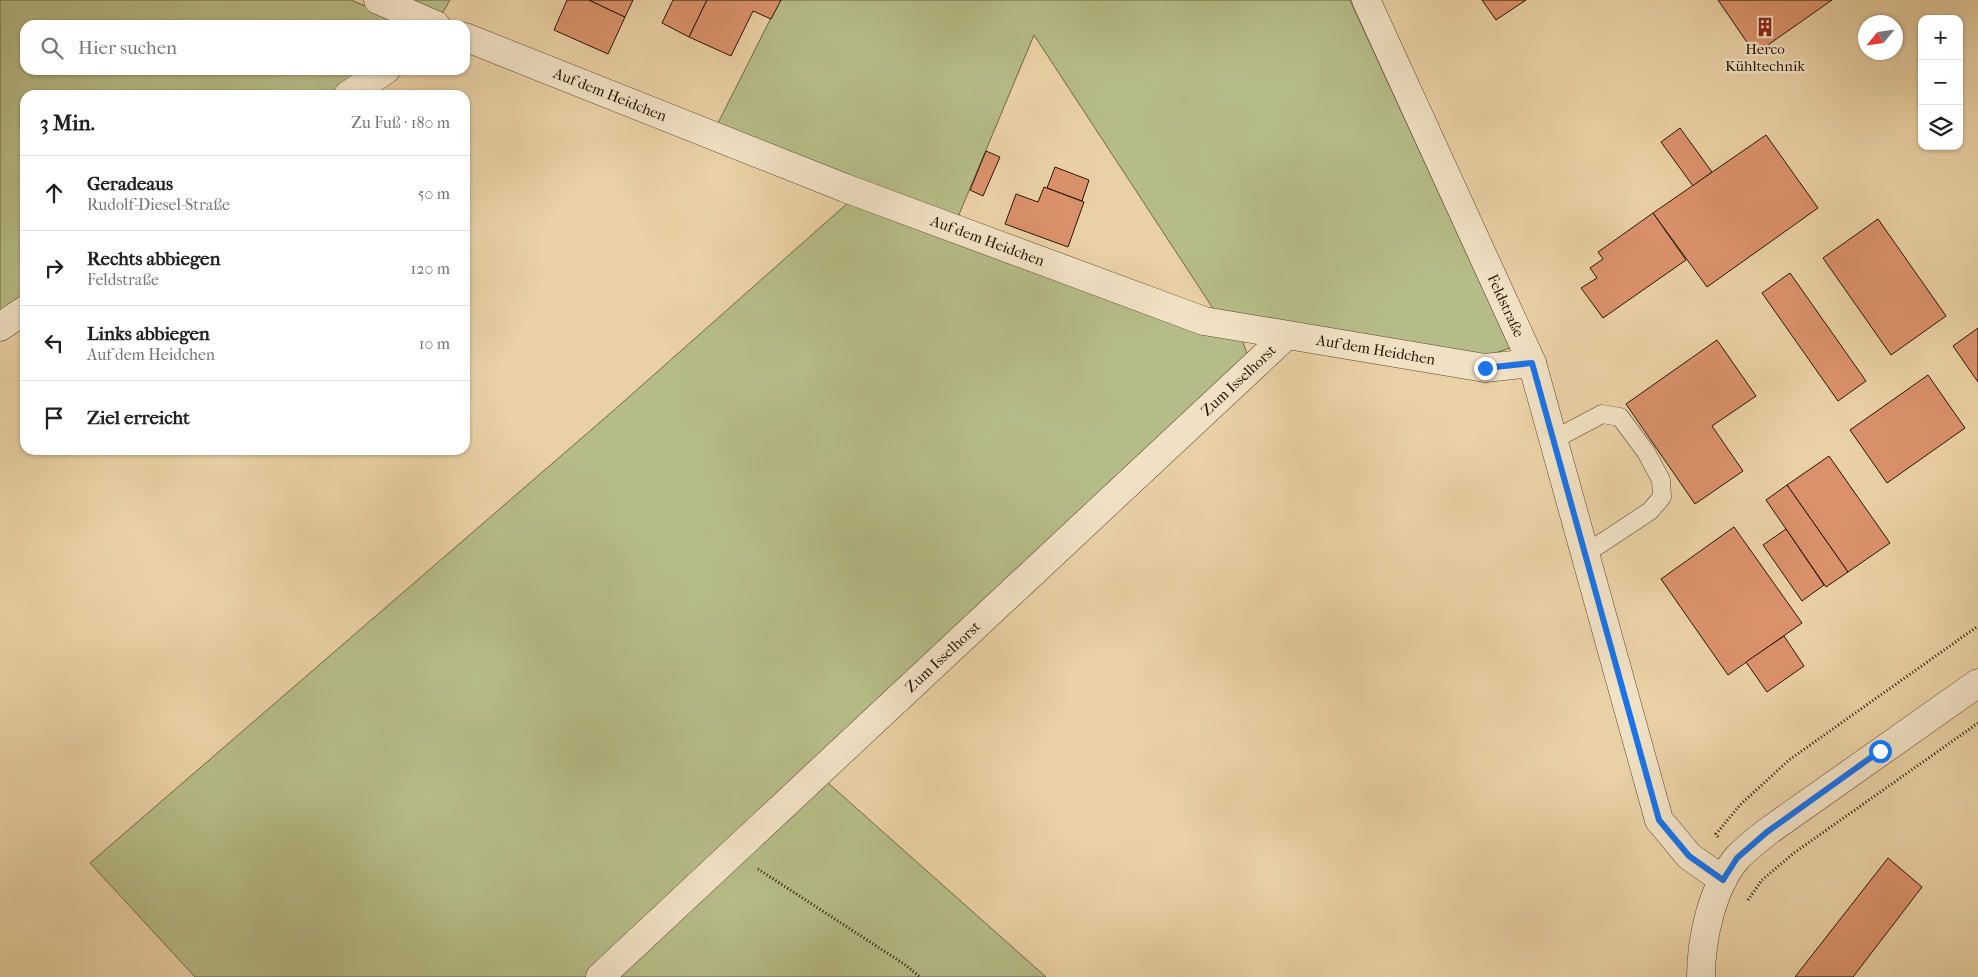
<!DOCTYPE html>
<html lang="de">
<meta charset="utf-8">
<style>
body{margin:0;font-family:"IM FELL French Canon",serif;background:#f6f6f6;color:#202124}
.controls{position:absolute;right:15px;top:15px;display:grid;overflow:hidden;border-radius:10px;box-shadow:0 1px 4px #0004}
.controls button{width:45px;height:45px;display:grid;place-items:center;padding:0;border:0;border-bottom:1px solid #e0e0e0;background:#fff;color:#202124;font:25px sans-serif}
.compass{position:absolute;left:1858px;top:15px;width:45px;height:45px;border-radius:50%;background:#fff;box-shadow:0 1px 4px #0004;rotate:241deg}
.stop{position:absolute;width:15px;height:15px;margin:-11px;border:4px solid #1a73e8;border-radius:50%;background:#fff}
.stop.end{background:#1a73e8;border-color:#fff;box-shadow:0 1px 5px #0008}
.list{margin:0;padding:0;list-style:none}
h2{display:flex;justify-content:space-between;align-items:center;height:65px;margin:0;padding:0 20px;font-size:21px}
h2 small{font-size:16px;font-weight:400;color:#757577}
.list li{display:grid;grid-template-columns:32px 1fr auto;gap:15px;align-items:center;box-sizing:border-box;height:75px;padding:0 20px;border-top:1px solid #e0e0e0}
.list b{display:block;font-size:19px;white-space:nowrap}
.list p{margin:0;font-size:16px;white-space:nowrap;color:#757577}
.list em{font-size:16px;font-style:normal;color:#757577}
.icon{flex:none;width:28px;height:28px;fill:none;stroke:currentColor;stroke-width:2;stroke-linecap:round;stroke-linejoin:round}
.map{position:relative;flex:none;width:1978px;height:977px;overflow:hidden}
.search{position:absolute;background:#fff;box-shadow:0 1px 4px #0004;left:20px;top:20px;width:450px;height:55px;display:flex;align-items:center;gap:12px;box-sizing:border-box;padding:0 18px;border-radius:15px;color:#757577;font-size:19px}
.panel{position:absolute;background:#fff;box-shadow:0 1px 4px #0004;left:20px;top:90px;width:450px;height:365px;border-radius:15px}
.map>svg:first-child{display:block}
.green{fill:#b6bc87;stroke:#6e6844}
.building{fill:#db926c;stroke:#261502}
.lines{fill:none;stroke-linecap:round;stroke-linejoin:round}
.service-casing{stroke:#57442b;stroke-width:19}
.minor-casing{stroke:#57442b;stroke-width:29}
.tertiary-casing{stroke:#57442b;stroke-width:29}
.path{stroke:#261502;stroke-width:3;stroke-dasharray:1 2.5;stroke-linecap:butt}
.service{stroke:#f1e1c4;stroke-width:18}
.minor{stroke:#f1e1c4;stroke-width:28}
.tertiary{stroke:#f1e1c4;stroke-width:28}
.route{stroke:#1a73e8;stroke-width:6}
.labels{text-anchor:middle;stroke-width:4.5;stroke-linejoin:round;paint-order:stroke}
.poi-label{font-size:15px;fill:#261502;stroke:#f1e1c4}
.street-label{font-size:15px;fill:#261502;stroke:#f1e1c4}
</style>
<div class="map">
<svg width="1978" height="977" viewBox="0 0 1978 977">
<rect width="100%" height="100%" fill="#ead1a5"/>
<filter id="stains"><feTurbulence type="fractalNoise" baseFrequency=".004" numOctaves="4"/><feColorMatrix values="0 0 0 0 .2 0 0 0 0 .09 0 0 0 0 .02 0 0 0 .5 -.17"/></filter>
<radialGradient id="worn" r=".72"><stop offset=".6" stop-color="#630" stop-opacity="0"/><stop offset="1" stop-color="#630" stop-opacity=".3"/></radialGradient>
<g class="green">
<path d="M0,0H351L396,19L398,25H25V70H368L331,95H25V301L0,318Z"/>
<path d="M411,0H450L442,14Z"/>
<path d="M780,0H1350L1510,348L1483,357L1216,313L1034,35L958,217L717,125Z"/>
<path d="M850,201L1242,339L1247,354L827,782L1046,977H195L90,863L613,411Z"/>
</g>
<g class="building">
<path d="M567,0H589L625,17L608,54L554,30Z"/>
<path d="M589,0H633L625,17Z"/>
<path d="M673,0H707L689,37L662,23Z"/>
<path d="M707,0H781L771,19L753,11L731,56L689,37Z"/>
<path d="M1482,0H1526L1496,20Z"/>
<path d="M1718,0H1832L1755,54Z"/>
<path d="M1680,128L1712,172L1693,186L1661,142Z"/>
<path d="M1766,135L1818,208L1707,287L1653,213Z"/>
<path d="M986,151L1000,157L983,196L970,190Z"/>
<path d="M1055,167L1089,180L1082,201L1047,188Z"/>
<path d="M1044,187L1084,202L1068,247L1005,224L1016,194L1038,202Z"/>
<path d="M1653,213L1686,260L1603,318L1581,288L1597,278L1590,268L1603,259L1598,252Z"/>
<path d="M1878,219L1946,316L1891,355L1823,258Z"/>
<path d="M1790,273L1866,381L1838,401L1762,293Z"/>
<path d="M1978,328V382L1953,346Z"/>
<path d="M1717,340L1756,396L1712,426L1743,471L1695,504L1626,404Z"/>
<path d="M1928,375L1965,428L1887,483L1850,430Z"/>
<path d="M1829,456L1890,543L1848,572L1787,485Z"/>
<path d="M1787,485L1848,572L1826,587L1766,500Z"/>
<path d="M1734,527L1802,623L1728,675L1661,579Z"/>
<path d="M1786,529L1824,585L1802,601L1763,545Z"/>
<path d="M1784,636L1804,666L1767,692L1746,662Z"/>
<path d="M1888,858L1922,887L1853,977H1795Z"/>
</g>
<g class="lines">
<defs>
<path id="service" d="M1553,440L1602,414L1620,417L1646,452L1661,480L1662,497L1650,511L1585,554"/>
<g id="minor">
<path d="M378,0L436,25"/>
<path id="s1" d="M1366,0L1532,363L1659,820L1689,856L1723,880"/>
<path id="s2" d="M465,37L845,188L1204,321L1485,368L1532,363"/>
<path d="M348,95L386,70"/>
<path d="M0,327L25,310"/>
<path id="s3" d="M600,977L1286,336"/>
</g>
<path id="tertiary" d="M1701,977C1701,940 1712,886 1738,857C1747,848 1757,840 1767,832L1978,683"/>
</defs>
<use href="#service" class="service-casing"/>
<use href="#minor" class="minor-casing"/>
<use href="#tertiary" class="tertiary-casing"/>
<g class="path">
<path d="M1718,837L1716,834L1740,805L1789,760L1978,626"/>
<path d="M758,869L904,964L920,977"/>
<path d="M1748,900L1762,880L1794,853L1978,723"/>
</g>
<use href="#service" class="service"/>
<use href="#minor" class="minor"/>
<use href="#tertiary" class="tertiary"/>
</g>
<g class="lines">
<path class="route" d="M1485,368L1532,363L1659,820L1689,856L1723,880L1737,858L1767,832L1880,751"/>
</g>
<defs>
<symbol id="building-bare" viewBox="-9 -9 18 18"><path d="M-4-6H4V6H1V3H-1V6H-4ZM-2.5-4.3h1.7v1.8h-1.7ZM.8-4.3h1.7v1.8H.8ZM-2.5-1h1.7V.8h-1.7ZM.8-1h1.7V.8H.8Z" fill="#8f2418" stroke="#f1e1c4" stroke-width="2.5" paint-order="stroke"/></symbol>
</defs>
<g fill-rule="evenodd">
<use href="#building-bare" x="1751" y="13" width="28" height="28"/>
</g>
<g class="labels">
<g class="poi-label">
<text x="1765" y="54">Herco<tspan x="1765" dy="17">Kühltechnik</tspan></text>
</g>
<g class="street-label">
<text dy="5" stroke="none"><textPath href="#s2" startOffset="156">Auf dem Heidchen</textPath></text>
<text dy="5" stroke="none"><textPath href="#s2" startOffset="561">Auf dem Heidchen</textPath></text>
<text dy="5" stroke="none"><textPath href="#s1" startOffset="336">Feldstraße</textPath></text>
<text dy="5" stroke="none"><textPath href="#s2" startOffset="966">Auf dem Heidchen</textPath></text>
<text dy="5" stroke="none"><textPath href="#s3" startOffset="874">Zum Isselhorst</textPath></text>
<text dy="5" stroke="none"><textPath href="#s3" startOffset="469">Zum Isselhorst</textPath></text>
</g>
</g>
<rect width="100%" height="100%" filter="url(#stains)"/>
<rect width="100%" height="100%" fill="url(#worn)"/>
</svg>
<div class="controls">
<button>+</button>
<button>−</button>
<button><svg class="icon" aria-label="layers" viewBox="0 0 24 24"><path d="M12 4l9 5-9 5-9-5zM3 14l9 5 9-5"/></svg></button>
</div>
<svg class="compass" viewBox="-18 -18 36 36"><path d="M0-13l5 13h-10z" fill="#e53935"/><path d="M0 13l5-13h-10z" fill="#757577"/></svg>
<div class="stop" style="left:1880px;top:751px"></div>
<div class="stop end" style="left:1485px;top:368px"></div>
<div class="search"><svg class="icon" aria-label="search" viewBox="0 0 24 24"><circle cx="10" cy="10" r="6"/><path d="M15 15l6 6"/></svg>Hier suchen</div>
<section class="panel">
<h2>3 Min.<small>Zu Fuß · 180 m</small></h2>
<ul class="list">
<li><svg class="icon" aria-label="ahead" viewBox="0 0 24 24"><path d="M12 20V5M6 11l6-6 6 6"/></svg><div><b>Geradeaus</b><p>Rudolf-Diesel-Straße</p></div><em>50 m</em></li>
<li><svg class="icon" aria-label="right" viewBox="0 0 24 24"><path d="M7 20v-9h11M14 6l5 5-5 5"/></svg><div><b>Rechts abbiegen</b><p>Feldstraße</p></div><em>120 m</em></li>
<li><svg class="icon" aria-label="left" viewBox="0 0 24 24"><path d="M17 20v-9H6M10 6l-5 5 5 5"/></svg><div><b>Links abbiegen</b><p>Auf dem Heidchen</p></div><em>10 m</em></li>
<li><svg class="icon" aria-label="arrive" viewBox="0 0 24 24"><path d="M6 21V4h12l-3 4 3 4H6"/></svg><div><b>Ziel erreicht</b></div></li>
</ul>
</section>
</div>
